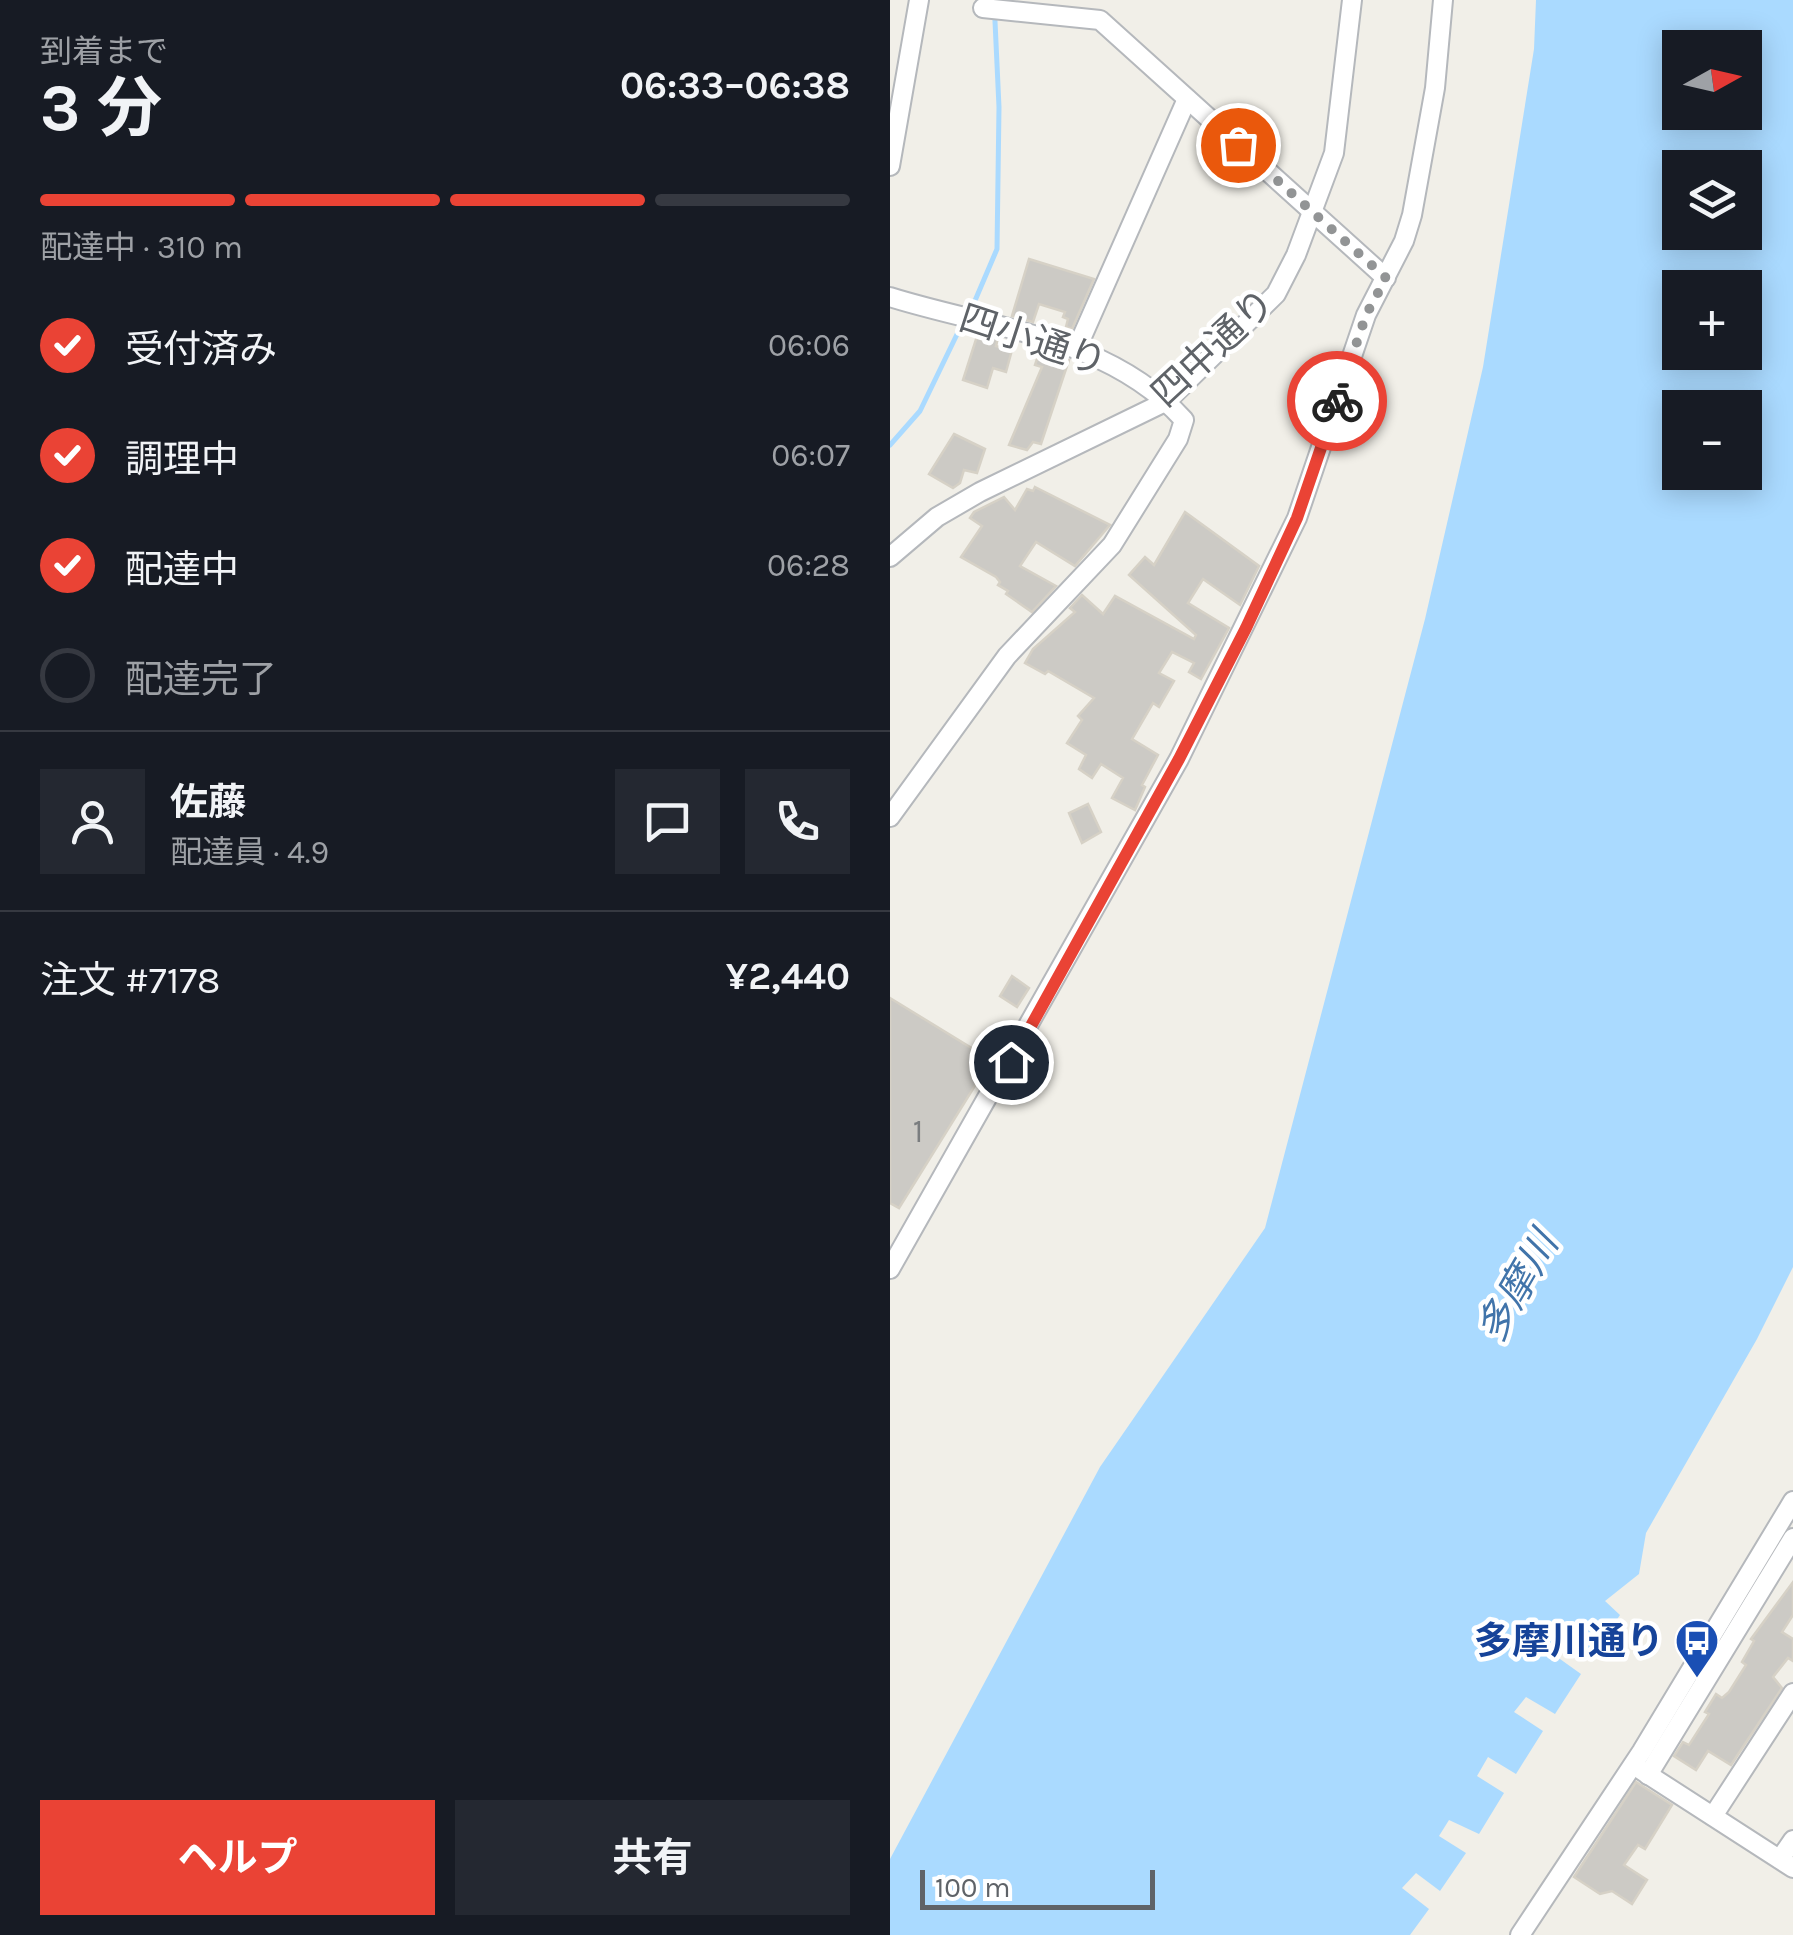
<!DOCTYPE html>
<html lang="ja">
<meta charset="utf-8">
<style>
:root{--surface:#171b24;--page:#242831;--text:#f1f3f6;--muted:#9ea1a6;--line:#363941;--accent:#ea4335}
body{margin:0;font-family:Karla,"Noto Sans JP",sans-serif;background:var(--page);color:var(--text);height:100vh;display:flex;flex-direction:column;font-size:38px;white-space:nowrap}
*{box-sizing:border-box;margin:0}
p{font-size:32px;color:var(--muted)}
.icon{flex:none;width:55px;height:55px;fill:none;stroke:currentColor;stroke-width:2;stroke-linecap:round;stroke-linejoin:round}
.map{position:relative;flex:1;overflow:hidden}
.panel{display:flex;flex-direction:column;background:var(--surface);width:890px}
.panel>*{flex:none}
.needle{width:65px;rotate:82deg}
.fabs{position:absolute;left:772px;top:30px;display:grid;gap:20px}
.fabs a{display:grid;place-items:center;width:100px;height:100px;border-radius:0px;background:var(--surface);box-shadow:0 5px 25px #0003;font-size:50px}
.scale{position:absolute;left:30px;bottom:25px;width:235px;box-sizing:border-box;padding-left:10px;border:5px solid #5f6368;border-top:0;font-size:28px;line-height:35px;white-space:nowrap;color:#5f6368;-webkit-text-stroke:8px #fff;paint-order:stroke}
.pin{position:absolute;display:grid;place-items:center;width:85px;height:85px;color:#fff;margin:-42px;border:5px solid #fff;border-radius:50%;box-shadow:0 2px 10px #0007}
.courier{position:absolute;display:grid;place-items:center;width:100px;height:100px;margin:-50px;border:8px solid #ea4335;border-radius:50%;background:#fff;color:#222;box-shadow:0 2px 12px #0007}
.summary em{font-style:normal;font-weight:700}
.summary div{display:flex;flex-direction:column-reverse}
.summary{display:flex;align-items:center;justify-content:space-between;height:170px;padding:0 40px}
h1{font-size:65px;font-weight:700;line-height:75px}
.bar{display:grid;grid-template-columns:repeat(4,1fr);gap:15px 10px;align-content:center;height:120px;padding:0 40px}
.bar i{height:12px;border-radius:8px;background:var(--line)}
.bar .current{background:var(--accent)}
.bar p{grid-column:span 4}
.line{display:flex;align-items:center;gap:25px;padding:0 40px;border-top:2px solid var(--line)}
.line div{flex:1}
.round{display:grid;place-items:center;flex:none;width:105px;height:105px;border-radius:0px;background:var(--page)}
ol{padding:0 40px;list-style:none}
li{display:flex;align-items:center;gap:30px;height:110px}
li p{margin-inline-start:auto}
li .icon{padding:10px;border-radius:50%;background:var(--accent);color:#fff;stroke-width:4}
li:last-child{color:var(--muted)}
li i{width:55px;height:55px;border:5px solid var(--line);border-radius:50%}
.action{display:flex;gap:20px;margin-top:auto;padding:20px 40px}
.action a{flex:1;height:115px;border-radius:0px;background:var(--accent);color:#fff;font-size:40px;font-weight:700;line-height:115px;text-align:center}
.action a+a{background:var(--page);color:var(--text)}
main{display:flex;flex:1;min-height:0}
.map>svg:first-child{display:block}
.water{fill:#aadaff;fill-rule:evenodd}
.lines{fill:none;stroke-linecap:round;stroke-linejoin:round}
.stream{stroke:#aadaff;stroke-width:5}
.building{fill:#cccac5;stroke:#d6d1c6;stroke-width:2.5}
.minor-casing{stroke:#b5b8bc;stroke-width:22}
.minor{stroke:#fff;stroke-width:18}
.done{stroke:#929495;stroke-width:10;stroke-dasharray:0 18}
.route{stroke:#ea4335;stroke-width:12}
.labels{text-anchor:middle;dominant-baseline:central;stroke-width:9;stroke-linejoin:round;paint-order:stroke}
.number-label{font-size:32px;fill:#7a7d7f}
.street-label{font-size:38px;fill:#5f6368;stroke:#fff}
.transit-label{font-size:38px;font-weight:bold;fill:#164399;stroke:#fff;text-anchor:end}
.water-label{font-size:40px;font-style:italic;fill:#4174aa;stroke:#fff}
</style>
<main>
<section class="panel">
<div class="summary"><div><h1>3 分</h1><p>到着まで</p></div><em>06:33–06:38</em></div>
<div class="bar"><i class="current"></i><i class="current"></i><i class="current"></i><i></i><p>配達中 · 310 m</p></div>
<ol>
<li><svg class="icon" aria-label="check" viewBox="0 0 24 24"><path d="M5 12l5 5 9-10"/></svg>受付済み<p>06:06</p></li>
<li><svg class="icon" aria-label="check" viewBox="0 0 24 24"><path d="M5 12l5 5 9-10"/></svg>調理中<p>06:07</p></li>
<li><svg class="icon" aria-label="check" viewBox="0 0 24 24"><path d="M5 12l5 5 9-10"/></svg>配達中<p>06:28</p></li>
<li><i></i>配達完了</li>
</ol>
<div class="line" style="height:180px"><a class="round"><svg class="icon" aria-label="person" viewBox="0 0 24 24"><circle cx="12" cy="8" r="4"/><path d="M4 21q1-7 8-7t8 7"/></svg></a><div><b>佐藤</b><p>配達員 · 4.9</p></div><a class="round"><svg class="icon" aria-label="chat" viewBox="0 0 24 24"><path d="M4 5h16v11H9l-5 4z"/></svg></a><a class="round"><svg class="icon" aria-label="phone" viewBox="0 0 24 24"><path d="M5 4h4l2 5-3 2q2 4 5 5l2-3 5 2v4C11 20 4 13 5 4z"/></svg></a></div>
<div class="line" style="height:130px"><div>注文 #7178</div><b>¥2,440</b></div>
<div class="action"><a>ヘルプ</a><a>共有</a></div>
</section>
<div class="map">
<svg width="903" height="1935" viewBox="0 0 903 1935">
<rect width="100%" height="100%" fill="#f1efe8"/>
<path class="water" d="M 646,0 L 903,0 L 903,1267 L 867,1339 L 756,1533 L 749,1574 L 715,1601 L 730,1615 L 705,1652 L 673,1637 L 663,1654 L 691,1674 L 665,1714 L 636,1697 L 624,1712 L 653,1731 L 626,1774 L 598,1757 L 587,1776 L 614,1793 L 589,1834 L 559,1820 L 549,1836 L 576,1853 L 550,1891 L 526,1873 L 512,1888 L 539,1909 L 520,1935 L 0,1935 L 0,1859 L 210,1467 L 375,1228 L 535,619 L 593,367 L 644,49 ZM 790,48 L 855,48 L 855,112 L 790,112 ZM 790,168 L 855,168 L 855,232 L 790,232 ZM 790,288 L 855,288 L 855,352 L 790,352 ZM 790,408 L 855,408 L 855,472 L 790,472 Z"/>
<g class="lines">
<g class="stream">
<polyline points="81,310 107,249 109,107 104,0"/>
<polyline points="0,445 30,411 72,324"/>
</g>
</g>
<g class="building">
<polygon points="139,259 204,279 182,329 176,327 178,319 173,317 175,312 149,304 143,322 122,316"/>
<polygon points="88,333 108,338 106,346 122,350 116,372 103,368 97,388 73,380"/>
<polygon points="150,350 179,360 151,444 143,442 137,450 119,445 152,367 145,365"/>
<polygon points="64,434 95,449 87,473 74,470 70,483 63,488 39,474"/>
<polygon points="145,487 220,525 185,566 146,542 130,566 166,586 142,612 116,594 118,591 108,585 110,582 106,577 71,557 92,526 80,518 84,512 114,497 125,510 137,489 143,491"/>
<polygon points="295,512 369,566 350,605 313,579 298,603 339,628 311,679 299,672 304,663 282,652 269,673 284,681 269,707 263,703 242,739 268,755 252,785 255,787 245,810 222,798 233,778 211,764 202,778 189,769 196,755 177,743 192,720 188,716 204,698 158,671 155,674 135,663 143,649 185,612 180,608 192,595 213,614 225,596 304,639 306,635 239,575 255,557 264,565"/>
<polygon points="198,804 211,832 192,843 179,813"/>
<polygon points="122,976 139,988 127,1007 110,996"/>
<polygon points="0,998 101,1060 9,1208 0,1203"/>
<polygon points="903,1582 903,1615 892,1632 903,1639 903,1661 898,1658 883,1677 892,1688 841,1765 818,1751 806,1770 784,1756 793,1742 799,1745 819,1714 815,1712 826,1694 832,1698 839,1692 856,1665 852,1662 864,1641 861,1639"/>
<polygon points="746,1782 782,1805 755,1849 748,1845 734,1865 757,1880 742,1904 722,1891 710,1894 684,1877"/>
</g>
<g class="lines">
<defs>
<g id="minor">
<polyline points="93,8 210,20 496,278"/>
<polyline points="0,166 29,0"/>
<path d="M 0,297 C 102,329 218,336 294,420 L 288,439 L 222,545 L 117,656 L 0,817"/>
<polyline points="187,348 297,99"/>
<polyline points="0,557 47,517 90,492 277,401 386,294 406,255 444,153 462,0"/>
<polyline points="0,1269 289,759 407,518 476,315 514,241 522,215 545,88 553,0"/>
<polyline points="751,1770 903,1868"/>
<polyline points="758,1775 903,1538"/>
<polyline points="823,1816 903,1693"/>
<polyline points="890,1859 903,1840"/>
<polyline points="630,1935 752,1751 903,1501"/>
</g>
</defs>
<use href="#minor" class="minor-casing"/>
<use href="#minor" class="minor"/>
</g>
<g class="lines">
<polyline class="done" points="348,145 496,278 476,315 447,401"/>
<polyline class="route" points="121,1062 289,759 356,628 407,518 447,401"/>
</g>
<defs>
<symbol id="bus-pin" viewBox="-11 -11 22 30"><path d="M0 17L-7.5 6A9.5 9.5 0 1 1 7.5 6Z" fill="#1a4fb4" stroke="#fff"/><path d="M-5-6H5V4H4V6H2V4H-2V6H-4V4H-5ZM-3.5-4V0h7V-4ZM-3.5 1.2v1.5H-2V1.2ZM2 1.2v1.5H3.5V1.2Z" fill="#fff"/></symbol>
</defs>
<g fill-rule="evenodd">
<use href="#bus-pin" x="782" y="1616" width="50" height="68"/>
</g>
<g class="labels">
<g class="number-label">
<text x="28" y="1131">1</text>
</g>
<g class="street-label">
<text transform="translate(143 340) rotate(18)">四小通り</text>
<text transform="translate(323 348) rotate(-43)">四中通り</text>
</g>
<g class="transit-label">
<text x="774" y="1641">多摩川通り</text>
</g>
<g class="water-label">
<text transform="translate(627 1287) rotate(-60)">多摩川</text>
</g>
</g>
</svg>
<div class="fabs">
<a><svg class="needle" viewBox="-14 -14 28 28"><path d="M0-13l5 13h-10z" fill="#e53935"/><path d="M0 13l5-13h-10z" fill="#9ea1a6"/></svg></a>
<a><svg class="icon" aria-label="layers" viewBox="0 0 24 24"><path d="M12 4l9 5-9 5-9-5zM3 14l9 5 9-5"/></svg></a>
<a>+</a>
<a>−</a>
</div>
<div class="scale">100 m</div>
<div class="pin" style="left:348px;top:145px;background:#ea580c"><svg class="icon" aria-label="bag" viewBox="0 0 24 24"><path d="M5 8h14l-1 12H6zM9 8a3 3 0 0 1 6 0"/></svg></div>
<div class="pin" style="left:121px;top:1062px;background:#1f2937"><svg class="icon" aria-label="home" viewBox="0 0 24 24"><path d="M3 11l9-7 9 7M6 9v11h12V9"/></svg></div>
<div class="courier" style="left:447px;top:401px"><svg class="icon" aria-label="bike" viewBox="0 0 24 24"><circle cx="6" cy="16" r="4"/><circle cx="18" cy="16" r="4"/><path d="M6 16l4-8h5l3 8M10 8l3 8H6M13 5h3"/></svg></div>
</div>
</main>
